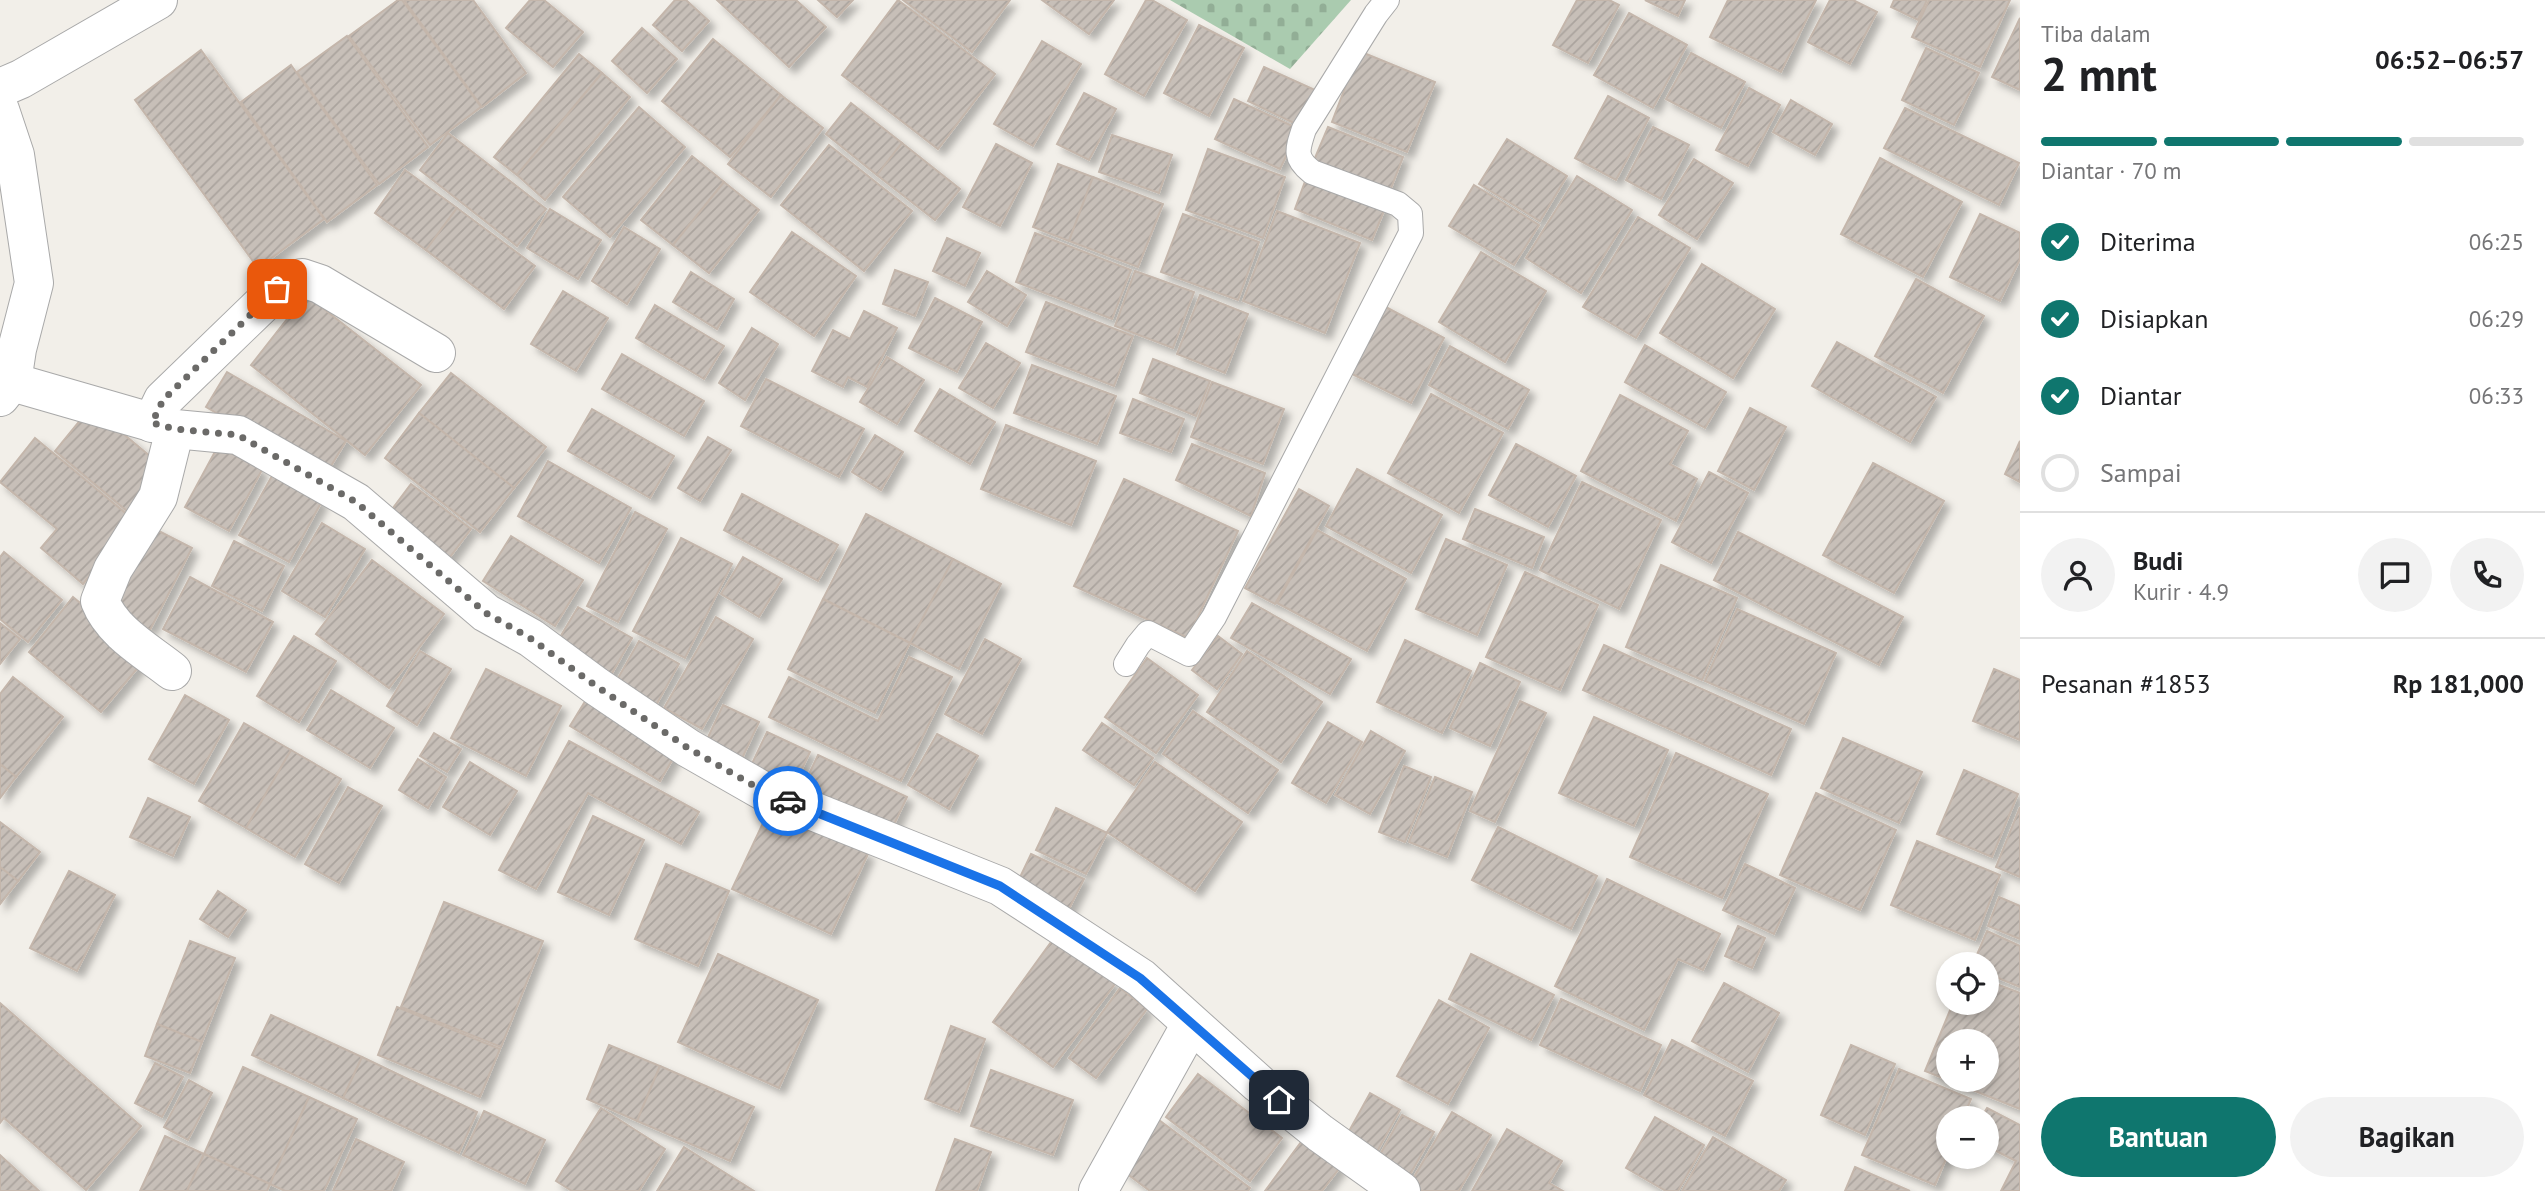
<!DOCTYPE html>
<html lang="id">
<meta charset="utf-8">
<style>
:root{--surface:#fff;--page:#f2f2f2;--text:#202124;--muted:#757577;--line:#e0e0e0;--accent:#0f766e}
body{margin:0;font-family:"PT Sans",sans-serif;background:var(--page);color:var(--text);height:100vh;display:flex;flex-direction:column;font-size:26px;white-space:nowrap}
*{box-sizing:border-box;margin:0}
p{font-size:23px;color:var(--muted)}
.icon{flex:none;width:38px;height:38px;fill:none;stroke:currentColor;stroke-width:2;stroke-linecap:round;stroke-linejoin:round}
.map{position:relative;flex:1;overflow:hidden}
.side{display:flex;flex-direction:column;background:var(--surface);width:525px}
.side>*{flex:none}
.tools{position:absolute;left:1936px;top:952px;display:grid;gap:14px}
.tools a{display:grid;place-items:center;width:63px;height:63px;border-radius:50%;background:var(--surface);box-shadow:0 4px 10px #0003;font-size:35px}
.pin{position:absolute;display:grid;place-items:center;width:60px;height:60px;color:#fff;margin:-30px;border-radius:14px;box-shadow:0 4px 10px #0006}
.courier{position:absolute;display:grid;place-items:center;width:70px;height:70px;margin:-35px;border:5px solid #1a73e8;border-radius:50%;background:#fff;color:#222;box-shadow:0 2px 9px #0007}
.headline em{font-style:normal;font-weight:600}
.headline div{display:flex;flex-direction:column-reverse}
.headline{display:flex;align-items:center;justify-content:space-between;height:119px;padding:0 21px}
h1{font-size:46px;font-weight:600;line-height:52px}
.bar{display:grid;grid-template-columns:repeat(4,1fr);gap:10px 7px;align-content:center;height:84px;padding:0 21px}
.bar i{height:9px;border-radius:5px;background:var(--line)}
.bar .current{background:var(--accent)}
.bar p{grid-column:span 4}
.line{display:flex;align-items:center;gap:18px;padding:0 21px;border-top:2px solid var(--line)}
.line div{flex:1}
.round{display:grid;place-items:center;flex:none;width:74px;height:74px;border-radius:37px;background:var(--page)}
ol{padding:0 21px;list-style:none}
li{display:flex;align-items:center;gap:21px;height:77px}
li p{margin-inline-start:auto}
li .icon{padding:7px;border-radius:50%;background:var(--accent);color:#fff;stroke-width:4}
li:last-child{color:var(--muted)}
li i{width:38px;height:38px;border:4px solid var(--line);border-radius:50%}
.primary-button{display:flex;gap:14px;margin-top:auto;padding:14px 21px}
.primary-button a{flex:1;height:80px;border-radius:42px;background:var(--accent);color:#fff;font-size:28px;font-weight:600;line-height:80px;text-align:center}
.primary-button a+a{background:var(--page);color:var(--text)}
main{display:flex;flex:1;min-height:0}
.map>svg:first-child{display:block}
.cemetery{fill:url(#cemetery-stones)}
.building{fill:url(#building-hatch);stroke:#c4b6ab;stroke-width:2;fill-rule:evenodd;filter:url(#shadow)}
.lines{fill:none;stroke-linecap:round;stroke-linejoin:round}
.lane-casing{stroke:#a9a9a9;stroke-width:26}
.street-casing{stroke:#a9a9a9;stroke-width:40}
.lane{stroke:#fff;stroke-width:24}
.street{stroke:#fff;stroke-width:38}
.done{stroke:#6b6a68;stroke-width:7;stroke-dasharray:0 12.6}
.route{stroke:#1a73e8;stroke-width:9}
</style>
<main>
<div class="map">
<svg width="2020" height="1191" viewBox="0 0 2020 1191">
<defs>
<pattern id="cemetery-stones" width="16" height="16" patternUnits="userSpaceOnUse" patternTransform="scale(1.75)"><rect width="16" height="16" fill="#aacbaf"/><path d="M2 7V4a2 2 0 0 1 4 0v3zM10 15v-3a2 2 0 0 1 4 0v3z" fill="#92ae96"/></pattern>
<pattern id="building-hatch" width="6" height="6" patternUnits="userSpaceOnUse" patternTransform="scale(1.75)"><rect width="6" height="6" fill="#c7bfb8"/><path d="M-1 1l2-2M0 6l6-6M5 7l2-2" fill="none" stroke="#aba49e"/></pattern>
<filter id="shadow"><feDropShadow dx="6" dy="6" stdDeviation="3.5" flood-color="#0004"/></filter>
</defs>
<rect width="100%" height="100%" fill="#f2efe9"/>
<polygon class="cemetery" points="1170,0 1351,0 1290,69"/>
<g class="building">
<polygon points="398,0 402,0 481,107 430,145 349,36"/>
<polygon points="404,0 473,0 526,73 482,107"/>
<polygon points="530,0 544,0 583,32 553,67 506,28"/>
<polygon points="675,0 686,0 709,21 682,51 653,25"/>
<polygon points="717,0 796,0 826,27 789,67"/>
<polygon points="818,0 853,0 837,17"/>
<polygon points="898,0 995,74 938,149 842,75"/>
<polygon points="903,0 1010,0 972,52"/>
<polygon points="1042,0 1114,0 1089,34"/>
<polygon points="1146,0 1152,0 1187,20 1144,96 1105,74"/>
<polygon points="1577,0 1609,0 1619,5 1588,63 1553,45"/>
<polygon points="1645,0 1685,0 1678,16"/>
<polygon points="1728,0 1816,0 1781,72 1710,37"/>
<polygon points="1830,0 1853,0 1877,12 1850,64 1808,42"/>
<polygon points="1894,0 1927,0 1918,20 1891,7"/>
<polygon points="1929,0 2010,0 1980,67 1912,37"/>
<polygon points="1629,13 1687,45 1653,108 1594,75"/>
<polygon points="2020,18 2020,90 1992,77"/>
<polygon points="1199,25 1244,48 1209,116 1164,93"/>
<polygon points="642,28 677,59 647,93 612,61"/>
<polygon points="347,36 428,147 379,184 297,72"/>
<polygon points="713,39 781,95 730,157 662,101"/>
<polygon points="1042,41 1081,64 1033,146 994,124"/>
<polygon points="1926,48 1979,73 1954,125 1902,100"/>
<polygon points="201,50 324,219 258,268 135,100"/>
<polygon points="1359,51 1435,82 1407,152 1332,122"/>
<polygon points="1691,53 1745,82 1721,128 1666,99"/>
<polygon points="579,54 602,73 517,175 494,157"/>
<polygon points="291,65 377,185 327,222 241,102"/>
<polygon points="1264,67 1315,90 1298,125 1248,101"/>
<polygon points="602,73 630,97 545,200 517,175"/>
<polygon points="1749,88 1780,105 1748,166 1716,150"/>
<polygon points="1084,93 1116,109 1089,160 1057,144"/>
<polygon points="781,95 823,128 771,197 728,164"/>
<polygon points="1608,96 1649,118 1616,180 1575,158"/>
<polygon points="1234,99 1299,129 1280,169 1215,139"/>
<polygon points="1791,100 1832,124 1815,155 1773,132"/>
<polygon points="851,103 902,143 877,175 826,134"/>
<polygon points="639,107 685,147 610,237 563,197"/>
<polygon points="1905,108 2019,163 1999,205 1884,148"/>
<polygon points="1328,127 1403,157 1388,196 1312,165"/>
<polygon points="1653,127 1689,145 1661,199 1626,180"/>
<polygon points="448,133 546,209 517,246 420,170"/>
<polygon points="1112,135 1172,155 1159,193 1099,172"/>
<polygon points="1507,139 1567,176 1540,221 1479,184"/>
<polygon points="902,143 960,189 935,220 877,175"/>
<polygon points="996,144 1032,163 1000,226 963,207"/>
<polygon points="829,145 912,211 864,271 781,205"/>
<polygon points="1208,149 1285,177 1263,238 1186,210"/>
<polygon points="692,156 724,182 673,245 641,220"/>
<polygon points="1880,158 1962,202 1923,277 1841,234"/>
<polygon points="1694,159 1733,183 1697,239 1659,215"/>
<polygon points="1058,164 1093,177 1069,241 1033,227"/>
<polygon points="405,170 457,208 426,250 375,213"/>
<polygon points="1307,176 1386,206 1372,240 1295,209"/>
<polygon points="1577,176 1632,210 1581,293 1526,258"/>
<polygon points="1093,177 1163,204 1138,267 1069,241"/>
<polygon points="724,182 759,210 709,273 673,245"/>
<polygon points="1474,185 1539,225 1514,265 1449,226"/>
<polygon points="457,208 535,266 504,309 426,250"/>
<polygon points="550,209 601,240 578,279 527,248"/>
<polygon points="1277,211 1360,243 1325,333 1243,301"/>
<polygon points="1183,214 1259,242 1238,300 1161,272"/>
<polygon points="1980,214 2020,233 2020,259 2000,301 1950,277"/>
<polygon points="1638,217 1690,248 1636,338 1583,307"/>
<polygon points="624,227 660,249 627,304 592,281"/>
<polygon points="792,232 856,276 814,336 750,292"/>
<polygon points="1035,233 1131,270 1112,319 1016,282"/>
<polygon points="947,238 980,253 965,286 933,271"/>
<polygon points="1481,252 1546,291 1505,362 1439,322"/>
<polygon points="1702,264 1775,309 1733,378 1660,333"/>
<polygon points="895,270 928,282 915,316 883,304"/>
<polygon points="987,271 1026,295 1007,326 968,302"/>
<polygon points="1135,271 1194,292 1173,348 1115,326"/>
<polygon points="691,272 734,299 717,329 673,302"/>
<polygon points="1916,279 1984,316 1943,393 1875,356"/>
<polygon points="563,291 608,318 576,371 531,344"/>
<polygon points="306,295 421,385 365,455 251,365"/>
<polygon points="1200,295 1248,314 1225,373 1177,354"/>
<polygon points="935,298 982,322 957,372 909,348"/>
<polygon points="1046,302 1133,336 1114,386 1026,352"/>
<polygon points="655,305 724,346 704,379 636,338"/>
<polygon points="1382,305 1444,338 1411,403 1348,372"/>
<polygon points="864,311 897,328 867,387 848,377 843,387 812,371 833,330 850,339"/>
<polygon points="752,328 778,344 745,400 719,383"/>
<polygon points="1837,342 1936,397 1910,442 1812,386"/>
<polygon points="986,343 1020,363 993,408 959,388"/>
<polygon points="1645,345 1726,392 1705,428 1625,382"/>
<polygon points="1450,346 1529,390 1508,429 1429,385"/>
<polygon points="622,354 704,401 684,436 602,389"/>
<polygon points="887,357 924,380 897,424 860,402"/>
<polygon points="1153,359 1210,381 1196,416 1140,393"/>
<polygon points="1032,365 1116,396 1097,444 1014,413"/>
<polygon points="227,372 346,441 325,476 206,407"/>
<polygon points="451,373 546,447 514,488 419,413"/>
<polygon points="766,379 864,429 839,477 741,426"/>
<polygon points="1212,382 1284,409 1263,464 1191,437"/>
<polygon points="940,389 995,422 970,464 915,431"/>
<polygon points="1431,394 1503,433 1459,513 1388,473"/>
<polygon points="1620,395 1688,431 1670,464 1697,479 1676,521 1581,471"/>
<polygon points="1133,399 1184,419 1171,452 1120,433"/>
<polygon points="91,407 163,467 127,511 55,451"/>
<polygon points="1750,408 1786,427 1754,490 1718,471"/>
<polygon points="592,409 674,456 650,498 568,451"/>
<polygon points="419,413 514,488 480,532 385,458"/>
<polygon points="1006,425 1096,461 1071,525 981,489"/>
<polygon points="875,435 903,452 881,490 852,472"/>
<polygon points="708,437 731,450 700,501 678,488"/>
<polygon points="35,438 135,521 83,584 41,548 57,529 0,482"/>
<polygon points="2020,441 2020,482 2005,474"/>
<polygon points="1192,444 1265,473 1251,516 1176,480"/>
<polygon points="1516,444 1576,476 1548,527 1489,495"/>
<polygon points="218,446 262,470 229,531 185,507"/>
<polygon points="548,461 631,508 599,563 518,516"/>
<polygon points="1873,463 1944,501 1894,593 1823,555"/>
<polygon points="1357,469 1442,515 1411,573 1326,526"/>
<polygon points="1709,472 1748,493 1711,563 1672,542"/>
<polygon points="273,474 322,501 289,562 239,535"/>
<polygon points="1124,479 1238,531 1188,638 1074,586"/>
<polygon points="1582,482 1661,520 1619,609 1540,570"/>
<polygon points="411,484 471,529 444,565 384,520"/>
<polygon points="1299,489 1329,506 1275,604 1245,588"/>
<polygon points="742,494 838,545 818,581 724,530"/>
<polygon points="1475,509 1544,537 1532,568 1463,539"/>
<polygon points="635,512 667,529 618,622 587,606"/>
<polygon points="866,514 953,559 910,643 823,599"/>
<polygon points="322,523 365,549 325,617 282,591"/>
<polygon points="149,526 192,548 150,630 107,608"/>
<polygon points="1317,530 1406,579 1367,651 1277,603"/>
<polygon points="1738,532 1903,617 1879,665 1714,580"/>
<polygon points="511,536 583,580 555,626 483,581"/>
<polygon points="681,538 732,564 685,658 633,631"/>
<polygon points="1446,539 1507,565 1477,635 1416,609"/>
<polygon points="234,541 284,566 262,611 212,586"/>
<polygon points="4,552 62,600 28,642 0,619 0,557"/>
<polygon points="743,557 782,579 759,617 721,594"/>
<polygon points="953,559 1001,584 959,669 910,643"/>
<polygon points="372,560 444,614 389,688 316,634"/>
<polygon points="1661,565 1737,598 1702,680 1626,647"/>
<polygon points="1525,572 1598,605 1560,690 1486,657"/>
<polygon points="190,577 273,622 246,672 163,629"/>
<polygon points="73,597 146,658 101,712 29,652"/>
<polygon points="823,599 910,643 875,713 788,669"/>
<polygon points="1252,603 1351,659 1330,694 1231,638"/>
<polygon points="578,607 632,638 607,682 553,649"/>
<polygon points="1737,609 1836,653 1804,724 1705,681"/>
<polygon points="716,617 753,639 702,729 664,708"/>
<polygon points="0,623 20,639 0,664"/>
<polygon points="294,636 336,661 299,722 257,696"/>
<polygon points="1218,636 1242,654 1217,689 1192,670"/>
<polygon points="985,639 1021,659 982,734 945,714"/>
<polygon points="1405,640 1471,671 1442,733 1377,702"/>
<polygon points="639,641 679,664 654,709 613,687"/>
<polygon points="1604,645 1791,729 1771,775 1583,690"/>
<polygon points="420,651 451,669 417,725 387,706"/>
<polygon points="1247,651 1322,702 1281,762 1207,712"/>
<polygon points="909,657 952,677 901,781 769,717 789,677 878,721"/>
<polygon points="1147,658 1198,695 1156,753 1105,717"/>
<polygon points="1480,663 1520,682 1490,746 1450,728"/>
<polygon points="486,669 561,706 526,776 451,738"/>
<polygon points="1994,669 2020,680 2020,740 1973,721"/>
<polygon points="13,677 63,717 16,777 0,764 0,694"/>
<polygon points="331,690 394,728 370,768 307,730"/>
<polygon points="185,695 229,720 194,784 149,759"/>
<polygon points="589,695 678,750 660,781 570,726"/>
<polygon points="1520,701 1546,713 1495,822 1470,811"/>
<polygon points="723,705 759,722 739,765 703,748"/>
<polygon points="1193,711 1278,770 1248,813 1163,754"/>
<polygon points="1594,717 1668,750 1634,826 1559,793"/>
<polygon points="1328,722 1362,742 1326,803 1292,783"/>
<polygon points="244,723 291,750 246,828 199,801"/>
<polygon points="1102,723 1153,758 1134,785 1083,750"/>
<polygon points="1371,731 1405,751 1370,814 1335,795"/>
<polygon points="767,732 810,752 791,792 748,772"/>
<polygon points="434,733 461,749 447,772 420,756"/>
<polygon points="937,734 978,756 949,809 908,785"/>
<polygon points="1843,738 1922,772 1899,823 1821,788"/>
<polygon points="569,741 699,812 681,844 588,793 536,889 499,870"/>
<polygon points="291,750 341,779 295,857 246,828"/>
<polygon points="1676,753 1768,794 1722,898 1630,857"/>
<polygon points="818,755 907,797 890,833 799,795"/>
<polygon points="418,759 446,777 428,808 399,790"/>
<polygon points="470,762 517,791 490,835 443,807"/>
<polygon points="1155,762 1242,822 1195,891 1107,832"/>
<polygon points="0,764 16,777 0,798"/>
<polygon points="1404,766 1431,777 1405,842 1379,832"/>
<polygon points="1964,770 2018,794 1992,857 1937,834"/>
<polygon points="1435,777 1472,792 1447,857 1409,842"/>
<polygon points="348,787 382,806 339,883 305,864"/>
<polygon points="1816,793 1896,830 1860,910 1780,875"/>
<polygon points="148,798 190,817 173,856 130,837"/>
<polygon points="2020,807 2020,877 1996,867"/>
<polygon points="770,808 868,854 831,934 732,889"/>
<polygon points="1056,808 1107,833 1086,874 1036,850"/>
<polygon points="593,816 644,840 609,915 558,892"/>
<polygon points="0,822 40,852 18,881 0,867"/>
<polygon points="1498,827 1597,876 1571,929 1472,880"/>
<polygon points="1917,841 2000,875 1975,940 1891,905"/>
<polygon points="1031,854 1084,879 1064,919 1012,894"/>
<polygon points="666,864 729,891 698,966 635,939"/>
<polygon points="1745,864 1795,888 1774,934 1723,910"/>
<polygon points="0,867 18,881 0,904"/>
<polygon points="69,871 115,895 77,971 30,948"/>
<polygon points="1607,879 1720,934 1703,970 1678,959 1644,1030 1555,986"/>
<polygon points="218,891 246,910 228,937 200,919"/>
<polygon points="1999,897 2020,906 2020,939 1988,926"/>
<polygon points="444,902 543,941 501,1047 401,1007"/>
<polygon points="1738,926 1765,938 1752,968 1725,956"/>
<polygon points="1987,931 2020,946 2020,987 1986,973 1986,964 1973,964"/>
<polygon points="1054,938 1115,984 1053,1067 993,1022"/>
<polygon points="190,941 235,958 202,1042 157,1024"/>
<polygon points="718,954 818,1000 779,1088 678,1042"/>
<polygon points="1471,954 1554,995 1531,1040 1449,999"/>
<path d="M 1986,980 L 2020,993 L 2020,1109 L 1925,1071 L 1953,1003 L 1986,1003 ZM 1948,1041 L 1986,1041 L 1986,1080 L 1948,1080 Z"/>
<polygon points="1724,983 1779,1013 1748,1072 1692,1041"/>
<polygon points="1120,988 1147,1009 1096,1078 1069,1058"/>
<polygon points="1561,999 1661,1045 1640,1091 1540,1045"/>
<polygon points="1439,1000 1489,1028 1448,1104 1397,1076"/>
<polygon points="0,1003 141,1126 86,1190 4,1118 0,1123"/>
<polygon points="397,1007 500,1049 480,1097 378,1055"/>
<polygon points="271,1015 362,1057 343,1098 252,1055"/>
<polygon points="157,1024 202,1042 190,1073 145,1056"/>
<polygon points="951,1026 985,1039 959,1112 925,1099"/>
<polygon points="1672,1040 1753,1081 1725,1136 1644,1095"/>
<polygon points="609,1045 660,1066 637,1121 587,1099"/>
<polygon points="1851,1045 1895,1064 1865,1135 1821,1115"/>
<polygon points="362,1057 477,1112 459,1153 343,1098"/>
<polygon points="155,1063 183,1077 162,1117 135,1103"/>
<polygon points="660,1066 754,1107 730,1161 637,1121"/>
<polygon points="243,1067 309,1097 270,1184 204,1154"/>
<polygon points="1899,1069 1971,1099 1963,1118 1948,1118 1948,1154 1935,1185 1862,1155"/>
<polygon points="991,1070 1073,1100 1053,1155 971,1126"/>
<polygon points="1198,1074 1282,1138 1250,1181 1166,1117"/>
<polygon points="189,1080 212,1093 188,1140 164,1127"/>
<polygon points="1370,1093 1400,1110 1373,1159 1343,1142"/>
<polygon points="309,1097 357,1119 324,1191 285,1191 270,1184"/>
<polygon points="601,1108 665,1149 639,1191 572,1191 556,1181"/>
<polygon points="1987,1108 2020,1125 2020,1191 2001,1191 2016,1161 1986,1146 1986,1118 1981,1118"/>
<polygon points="484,1111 545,1140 525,1184 463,1155"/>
<polygon points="1452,1112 1491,1135 1459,1191 1422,1191 1410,1184"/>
<polygon points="1402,1115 1434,1132 1407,1180 1376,1162"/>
<polygon points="1655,1117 1704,1145 1678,1191 1666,1191 1626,1168"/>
<polygon points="1159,1120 1250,1188 1248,1191 1150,1191 1122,1170"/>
<polygon points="1507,1129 1562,1161 1549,1183 1563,1191 1472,1191"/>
<polygon points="165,1136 204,1154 187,1191 140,1191"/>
<polygon points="1713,1137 1786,1180 1779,1191 1682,1191"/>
<polygon points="1304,1138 1341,1166 1322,1191 1265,1191"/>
<polygon points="356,1139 404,1162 391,1191 333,1191"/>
<polygon points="955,1139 991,1152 977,1191 936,1191"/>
<polygon points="684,1147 754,1191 657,1191"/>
<polygon points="204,1154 270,1184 267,1191 187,1191"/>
<polygon points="0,1155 39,1191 0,1191"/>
<polygon points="1855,1167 1910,1191 1845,1191"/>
</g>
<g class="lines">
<defs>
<path id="lane" d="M 1126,664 L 1138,645 L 1148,633 L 1189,654 L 1214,617 L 1411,233 L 1410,214 L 1398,204 L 1312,172 C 1294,158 1297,150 1304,129 L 1376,14 L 1387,0"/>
<g id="street">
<polyline points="0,88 21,79 158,0"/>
<polyline points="0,110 15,155 34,283 17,349 12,382 0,397"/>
<polyline points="12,382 175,429 238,435 356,502 486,613 531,638 596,686 688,748 765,792 1000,886 1074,934 1141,978 1259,1084 1320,1133 1401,1191"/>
<polyline points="152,423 163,400 285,282 302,278 320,284 436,353"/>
<path d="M 172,671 C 147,651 112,632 100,601 L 113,569 L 158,497 L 175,429"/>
<polyline points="1098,1191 1191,1024"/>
</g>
</defs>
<use href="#lane" class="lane-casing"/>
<use href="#street" class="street-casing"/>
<use href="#lane" class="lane"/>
<use href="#street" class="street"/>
</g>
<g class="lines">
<polyline class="done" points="277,289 163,400 152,423 175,429 238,435 356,502 486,613 530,638 596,686 688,748 765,792 788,801"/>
<polyline class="route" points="788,801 1000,886 1140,978 1279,1100"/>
</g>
</svg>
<div class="tools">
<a><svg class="icon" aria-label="locate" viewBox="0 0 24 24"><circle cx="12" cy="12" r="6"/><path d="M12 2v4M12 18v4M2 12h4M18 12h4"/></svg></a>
<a>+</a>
<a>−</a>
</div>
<div class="pin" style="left:277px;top:289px;background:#ea580c"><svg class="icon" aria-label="bag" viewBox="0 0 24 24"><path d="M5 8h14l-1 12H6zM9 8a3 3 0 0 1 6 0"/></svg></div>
<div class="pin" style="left:1279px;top:1100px;background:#1f2937"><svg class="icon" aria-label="home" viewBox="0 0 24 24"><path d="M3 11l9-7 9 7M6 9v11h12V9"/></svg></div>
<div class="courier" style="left:788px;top:801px"><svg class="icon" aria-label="car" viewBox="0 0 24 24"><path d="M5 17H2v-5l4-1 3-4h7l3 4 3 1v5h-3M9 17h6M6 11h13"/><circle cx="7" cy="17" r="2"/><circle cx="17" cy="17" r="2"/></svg></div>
</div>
<section class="side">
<div class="headline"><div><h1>2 mnt</h1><p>Tiba dalam</p></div><em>06:52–06:57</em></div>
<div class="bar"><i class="current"></i><i class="current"></i><i class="current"></i><i></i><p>Diantar · 70 m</p></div>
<ol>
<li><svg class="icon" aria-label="check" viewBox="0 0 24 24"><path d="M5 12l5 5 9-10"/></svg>Diterima<p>06:25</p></li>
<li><svg class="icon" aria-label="check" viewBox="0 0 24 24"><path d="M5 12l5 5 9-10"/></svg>Disiapkan<p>06:29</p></li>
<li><svg class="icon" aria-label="check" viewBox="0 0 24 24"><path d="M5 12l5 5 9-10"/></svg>Diantar<p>06:33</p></li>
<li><i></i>Sampai</li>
</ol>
<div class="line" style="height:126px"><a class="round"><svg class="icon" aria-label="person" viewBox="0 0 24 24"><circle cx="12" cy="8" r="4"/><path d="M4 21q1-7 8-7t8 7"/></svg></a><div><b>Budi</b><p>Kurir · 4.9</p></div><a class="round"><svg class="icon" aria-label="chat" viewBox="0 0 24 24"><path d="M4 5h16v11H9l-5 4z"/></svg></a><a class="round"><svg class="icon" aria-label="phone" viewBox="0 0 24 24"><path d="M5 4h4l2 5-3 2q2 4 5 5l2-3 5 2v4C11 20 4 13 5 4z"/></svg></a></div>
<div class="line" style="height:91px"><div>Pesanan #1853</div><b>Rp 181,000</b></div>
<div class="primary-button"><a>Bantuan</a><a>Bagikan</a></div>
</section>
</main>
